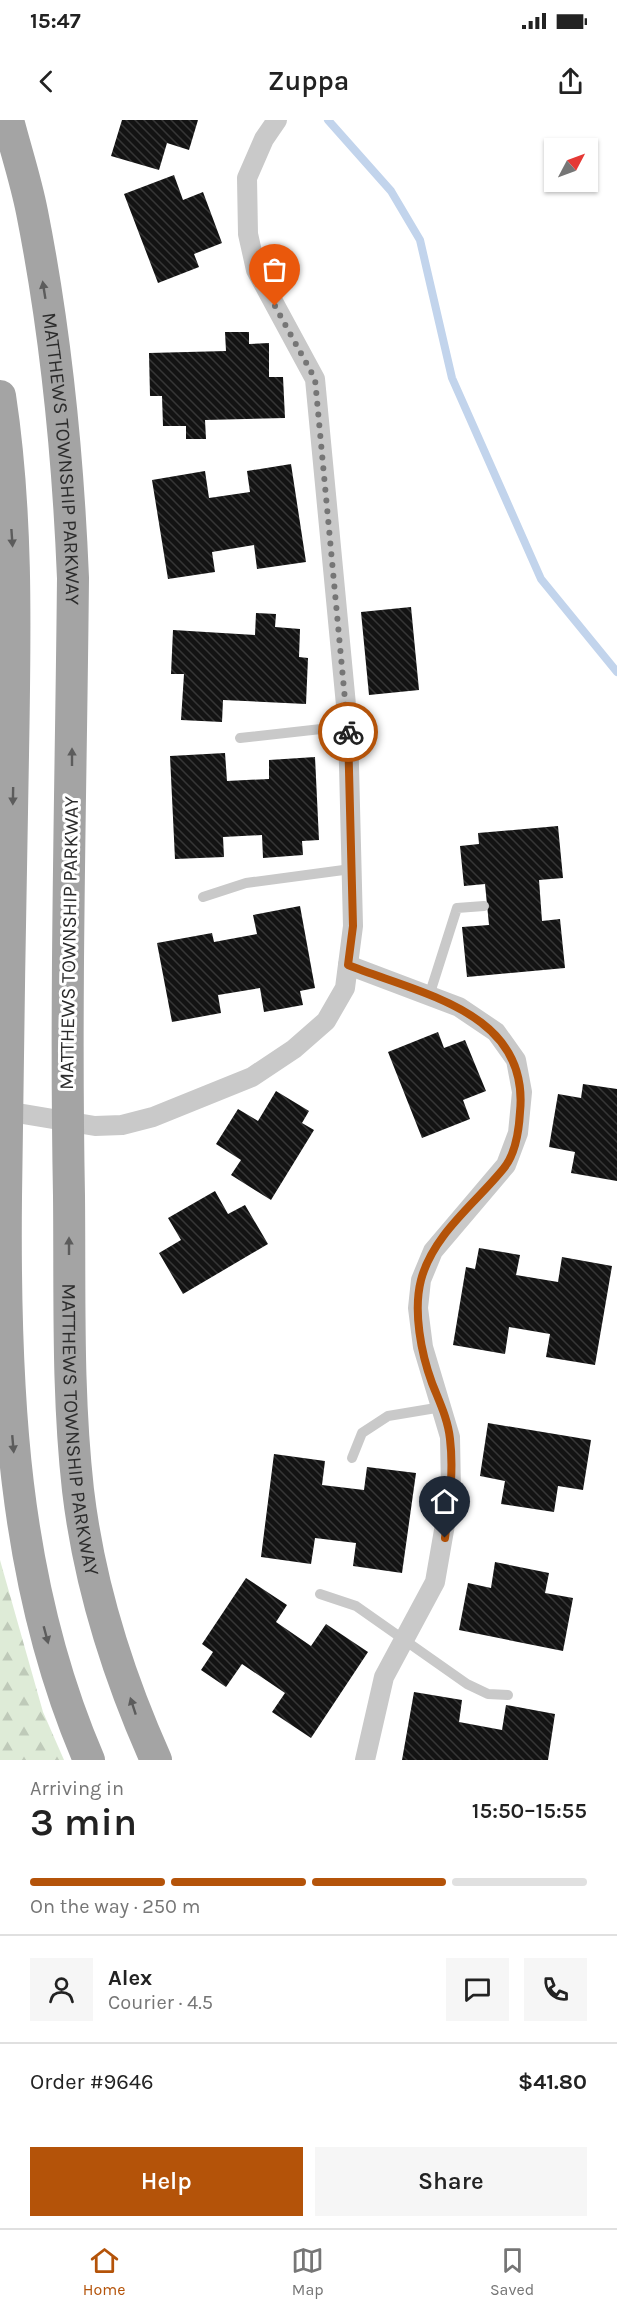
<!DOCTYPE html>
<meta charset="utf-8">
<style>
:root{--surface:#fff;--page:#f6f6f6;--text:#222;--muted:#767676;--line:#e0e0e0;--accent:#b45309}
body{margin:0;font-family:Karla,sans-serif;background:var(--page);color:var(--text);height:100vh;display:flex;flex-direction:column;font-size:22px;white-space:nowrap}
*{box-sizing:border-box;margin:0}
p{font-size:20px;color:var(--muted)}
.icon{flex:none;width:33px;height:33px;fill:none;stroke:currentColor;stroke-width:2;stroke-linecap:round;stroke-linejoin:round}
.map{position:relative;height:1640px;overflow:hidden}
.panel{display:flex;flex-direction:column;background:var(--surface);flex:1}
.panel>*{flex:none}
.needle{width:39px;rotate:49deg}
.controls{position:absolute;left:544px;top:18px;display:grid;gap:12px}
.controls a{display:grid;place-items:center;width:54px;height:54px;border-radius:0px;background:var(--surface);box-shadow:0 2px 4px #0004;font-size:30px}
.pin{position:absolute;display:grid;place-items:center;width:51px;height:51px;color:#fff;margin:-62px -26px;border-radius:50% 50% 50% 0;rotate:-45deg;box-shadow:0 0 6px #0007}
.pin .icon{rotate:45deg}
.courier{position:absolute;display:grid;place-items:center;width:60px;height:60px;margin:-30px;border:4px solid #b45309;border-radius:50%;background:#fff;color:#222;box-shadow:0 2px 8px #0007}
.overview em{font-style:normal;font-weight:600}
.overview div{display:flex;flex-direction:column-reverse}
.overview{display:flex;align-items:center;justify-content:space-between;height:102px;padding:0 30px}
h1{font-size:39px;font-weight:600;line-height:45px}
.bar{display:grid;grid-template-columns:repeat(4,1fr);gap:9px 6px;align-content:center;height:72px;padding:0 30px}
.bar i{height:8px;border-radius:4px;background:var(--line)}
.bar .selected{background:var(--accent)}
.bar p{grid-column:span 4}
.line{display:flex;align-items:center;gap:15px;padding:0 30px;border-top:2px solid var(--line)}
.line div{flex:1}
.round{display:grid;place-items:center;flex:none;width:63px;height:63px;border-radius:0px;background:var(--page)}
.action{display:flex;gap:12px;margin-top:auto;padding:12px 30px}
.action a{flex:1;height:69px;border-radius:0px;background:var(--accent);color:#fff;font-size:24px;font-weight:600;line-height:69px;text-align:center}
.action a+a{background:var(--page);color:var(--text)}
.status{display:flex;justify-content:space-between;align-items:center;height:42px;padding:0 30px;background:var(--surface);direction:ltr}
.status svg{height:16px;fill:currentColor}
header{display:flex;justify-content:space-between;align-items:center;height:78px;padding:0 30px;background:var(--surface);font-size:27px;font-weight:600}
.tab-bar{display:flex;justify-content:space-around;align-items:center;height:84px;border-top:2px solid var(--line);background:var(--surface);font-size:16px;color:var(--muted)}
.tab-bar a{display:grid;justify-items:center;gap:3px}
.tab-bar .selected{color:var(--accent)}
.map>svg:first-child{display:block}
.forest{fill:url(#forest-firs)}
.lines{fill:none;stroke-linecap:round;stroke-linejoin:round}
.stream{stroke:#c2d4ec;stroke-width:8}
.building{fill:url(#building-back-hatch)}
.service{stroke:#c9c9c9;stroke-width:10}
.minor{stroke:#c9c9c9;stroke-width:20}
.primary{stroke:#a4a4a4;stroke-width:32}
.oneway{fill:#5c5c5c}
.done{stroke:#767676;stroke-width:6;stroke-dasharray:0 10.8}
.route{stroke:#b45309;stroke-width:8}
.labels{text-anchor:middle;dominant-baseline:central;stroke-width:6;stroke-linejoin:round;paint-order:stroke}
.street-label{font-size:20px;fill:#2c2c2c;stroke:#fff}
</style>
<div class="status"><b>15:47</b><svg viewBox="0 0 49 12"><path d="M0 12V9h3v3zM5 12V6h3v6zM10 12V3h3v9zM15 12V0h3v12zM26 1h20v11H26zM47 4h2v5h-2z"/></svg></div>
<header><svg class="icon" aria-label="back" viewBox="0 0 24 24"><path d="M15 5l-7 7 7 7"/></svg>Zuppa<svg class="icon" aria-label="share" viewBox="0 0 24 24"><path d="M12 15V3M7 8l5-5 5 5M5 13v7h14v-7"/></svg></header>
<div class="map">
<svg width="617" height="1640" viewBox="0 0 617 1640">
<defs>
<pattern id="forest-firs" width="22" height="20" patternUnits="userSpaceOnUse" patternTransform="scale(1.5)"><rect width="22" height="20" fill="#deebd7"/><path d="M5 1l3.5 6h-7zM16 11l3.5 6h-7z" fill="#bfcab9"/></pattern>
<pattern id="building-back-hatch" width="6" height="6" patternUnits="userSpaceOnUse" patternTransform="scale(1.5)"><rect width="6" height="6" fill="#131313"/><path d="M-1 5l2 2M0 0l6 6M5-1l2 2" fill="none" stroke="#363636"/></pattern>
</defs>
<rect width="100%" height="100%" fill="#fff"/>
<polygon class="forest" points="0,1440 43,1592 64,1640 0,1640"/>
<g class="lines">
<polyline class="stream" points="328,0 391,71 420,120 452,258 541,459 617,552"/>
</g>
<g class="building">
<polygon points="122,0 198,0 189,30 167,23 159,50 111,36"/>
<polygon points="174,55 183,80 203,72 222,123 194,134 199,147 158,163 124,74"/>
<polygon points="225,212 249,212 249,224 269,223 269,257 283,257 285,298 205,300 206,319 186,319 186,306 163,306 162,276 150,276 149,233 226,231"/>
<polygon points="291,344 306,442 257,449 254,425 212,432 215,452 168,459 152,360 205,351 209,378 250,372 247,351"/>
<polygon points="411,487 419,570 369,575 361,492"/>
<polygon points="256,493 276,494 275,507 300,509 299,537 308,538 306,584 223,580 222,602 181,600 184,554 171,554 173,510 255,515"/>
<polygon points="225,633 227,661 269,659 269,640 315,637 319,720 302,721 303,735 263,738 262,715 223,717 224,737 175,739 170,636"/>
<polygon points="558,706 563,758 539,760 542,801 560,799 565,848 467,857 462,807 489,805 485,764 464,766 460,726 479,724 478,713"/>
<polygon points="300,786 315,868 300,871 303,885 264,892 260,868 218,875 221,893 172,902 157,823 212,813 214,822 257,814 253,795"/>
<polygon points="438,912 444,928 465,920 486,971 463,980 470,999 422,1018 388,932"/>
<polygon points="583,964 617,969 617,1061 571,1053 575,1032 549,1027 558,974 581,978"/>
<polygon points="276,971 309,991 302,1003 314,1010 271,1080 231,1055 241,1040 216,1024 238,989 258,1001"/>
<polygon points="215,1071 228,1094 245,1085 268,1124 183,1174 159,1133 181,1120 168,1098"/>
<polygon points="479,1128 520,1135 516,1155 558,1162 562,1137 612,1146 595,1245 546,1237 550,1214 509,1207 505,1234 453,1225 466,1147 475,1149"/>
<polygon points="488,1303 591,1320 583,1370 558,1366 554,1392 501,1384 505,1361 480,1356"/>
<polygon points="274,1334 325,1341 322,1365 364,1370 367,1347 416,1353 402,1453 353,1446 356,1423 315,1418 311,1444 261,1437"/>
<polygon points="495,1442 549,1453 545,1473 573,1478 563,1531 459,1510 468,1463 491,1468"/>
<polygon points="246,1458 287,1485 276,1502 311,1526 326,1504 368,1532 311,1618 272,1592 285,1573 242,1544 226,1567 201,1550 213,1532 202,1524"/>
<polygon points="414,1572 462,1580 459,1602 502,1610 506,1585 555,1594 548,1640 402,1640"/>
</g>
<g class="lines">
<g class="service">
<polyline points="240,618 348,606"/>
<polyline points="203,777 246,763 351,749"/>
<polyline points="429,876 457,788 484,786"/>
<polyline points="352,1338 362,1313 388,1296 442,1287"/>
<polyline points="320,1474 356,1486 467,1564 488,1574 508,1575"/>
</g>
<g class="minor">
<polyline points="348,845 459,887 496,912 516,940 522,972 518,1013 506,1045 433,1131 421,1160 418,1188 423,1227 450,1317 451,1370 435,1462 384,1557 365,1640"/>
<polyline points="0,990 95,1006 122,1005 153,997 252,957 294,929 326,901 345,868 353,806 348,606 315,259 256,150 248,114 247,58 264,19 277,0"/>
</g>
<g class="primary">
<path id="s1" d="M 8,0 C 16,31 26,61 32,92 C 56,213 68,336 73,458 C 71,664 65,870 69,1076 C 70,1174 67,1272 78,1370 C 89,1463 118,1555 156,1640"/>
<path d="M 0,276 C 18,394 15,516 13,635 C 11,782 7,930 6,1077 C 4,1268 12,1462 89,1640"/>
</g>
</g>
<defs><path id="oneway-solid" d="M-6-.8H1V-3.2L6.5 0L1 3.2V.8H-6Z" transform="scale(1.5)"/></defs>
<g class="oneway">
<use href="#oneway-solid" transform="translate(44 170) rotate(-99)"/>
<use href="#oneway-solid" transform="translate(12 418) rotate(86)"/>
<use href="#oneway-solid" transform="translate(72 637) rotate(-90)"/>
<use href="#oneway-solid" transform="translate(13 676) rotate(91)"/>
<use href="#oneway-solid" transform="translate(69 1126) rotate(-90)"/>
<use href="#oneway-solid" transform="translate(13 1324) rotate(85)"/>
<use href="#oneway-solid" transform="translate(46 1515) rotate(75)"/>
<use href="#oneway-solid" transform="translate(133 1586) rotate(-108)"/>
</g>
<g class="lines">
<polyline class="done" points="275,186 315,259 348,612"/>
<path class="route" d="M 348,612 L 353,806 L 348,845 C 421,874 530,892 520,992 C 519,1010 516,1033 504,1048 C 476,1083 433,1114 421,1160 C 413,1191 421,1233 432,1263 C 439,1281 448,1299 450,1319 C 454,1352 449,1385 445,1418"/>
</g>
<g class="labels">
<g class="street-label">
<text stroke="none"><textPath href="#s1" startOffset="344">MATTHEWS TOWNSHIP PARKWAY</textPath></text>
<text transform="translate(69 823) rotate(-89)">MATTHEWS TOWNSHIP PARKWAY</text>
<text stroke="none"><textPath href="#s1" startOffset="1316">MATTHEWS TOWNSHIP PARKWAY</textPath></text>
</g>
</g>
</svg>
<div class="controls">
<a><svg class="needle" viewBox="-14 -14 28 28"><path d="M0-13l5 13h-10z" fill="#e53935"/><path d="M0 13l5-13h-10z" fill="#767676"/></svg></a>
</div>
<div class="pin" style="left:275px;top:186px;background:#ea580c"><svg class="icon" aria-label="bag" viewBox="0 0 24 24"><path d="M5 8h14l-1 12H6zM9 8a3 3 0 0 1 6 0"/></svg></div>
<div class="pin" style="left:445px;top:1418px;background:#1f2937"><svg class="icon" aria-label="home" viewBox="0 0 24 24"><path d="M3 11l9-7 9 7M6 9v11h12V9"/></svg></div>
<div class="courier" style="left:348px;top:612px"><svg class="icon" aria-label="bike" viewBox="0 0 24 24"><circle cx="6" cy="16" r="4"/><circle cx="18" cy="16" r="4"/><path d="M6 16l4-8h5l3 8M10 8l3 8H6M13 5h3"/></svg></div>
</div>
<section class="panel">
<div class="overview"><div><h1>3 min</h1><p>Arriving in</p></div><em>15:50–15:55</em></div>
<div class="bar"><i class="selected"></i><i class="selected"></i><i class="selected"></i><i></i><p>On the way · 250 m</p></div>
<div class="line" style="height:108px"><a class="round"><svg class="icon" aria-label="person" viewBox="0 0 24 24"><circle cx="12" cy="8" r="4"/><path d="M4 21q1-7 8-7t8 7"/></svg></a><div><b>Alex</b><p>Courier · 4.5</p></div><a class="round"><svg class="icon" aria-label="chat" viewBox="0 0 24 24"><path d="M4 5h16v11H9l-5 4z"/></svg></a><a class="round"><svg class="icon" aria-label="phone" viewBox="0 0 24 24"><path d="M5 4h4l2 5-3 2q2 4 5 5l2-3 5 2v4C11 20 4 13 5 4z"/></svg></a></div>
<div class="line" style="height:78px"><div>Order #9646</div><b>$41.80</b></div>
<div class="action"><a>Help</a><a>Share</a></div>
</section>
<nav class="tab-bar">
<a class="selected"><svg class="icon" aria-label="home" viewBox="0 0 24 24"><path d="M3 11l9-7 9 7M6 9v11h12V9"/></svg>Home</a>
<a><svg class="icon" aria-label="map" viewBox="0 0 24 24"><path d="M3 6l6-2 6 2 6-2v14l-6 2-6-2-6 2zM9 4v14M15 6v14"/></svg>Map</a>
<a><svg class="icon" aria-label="saved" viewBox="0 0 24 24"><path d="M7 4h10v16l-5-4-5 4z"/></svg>Saved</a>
</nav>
